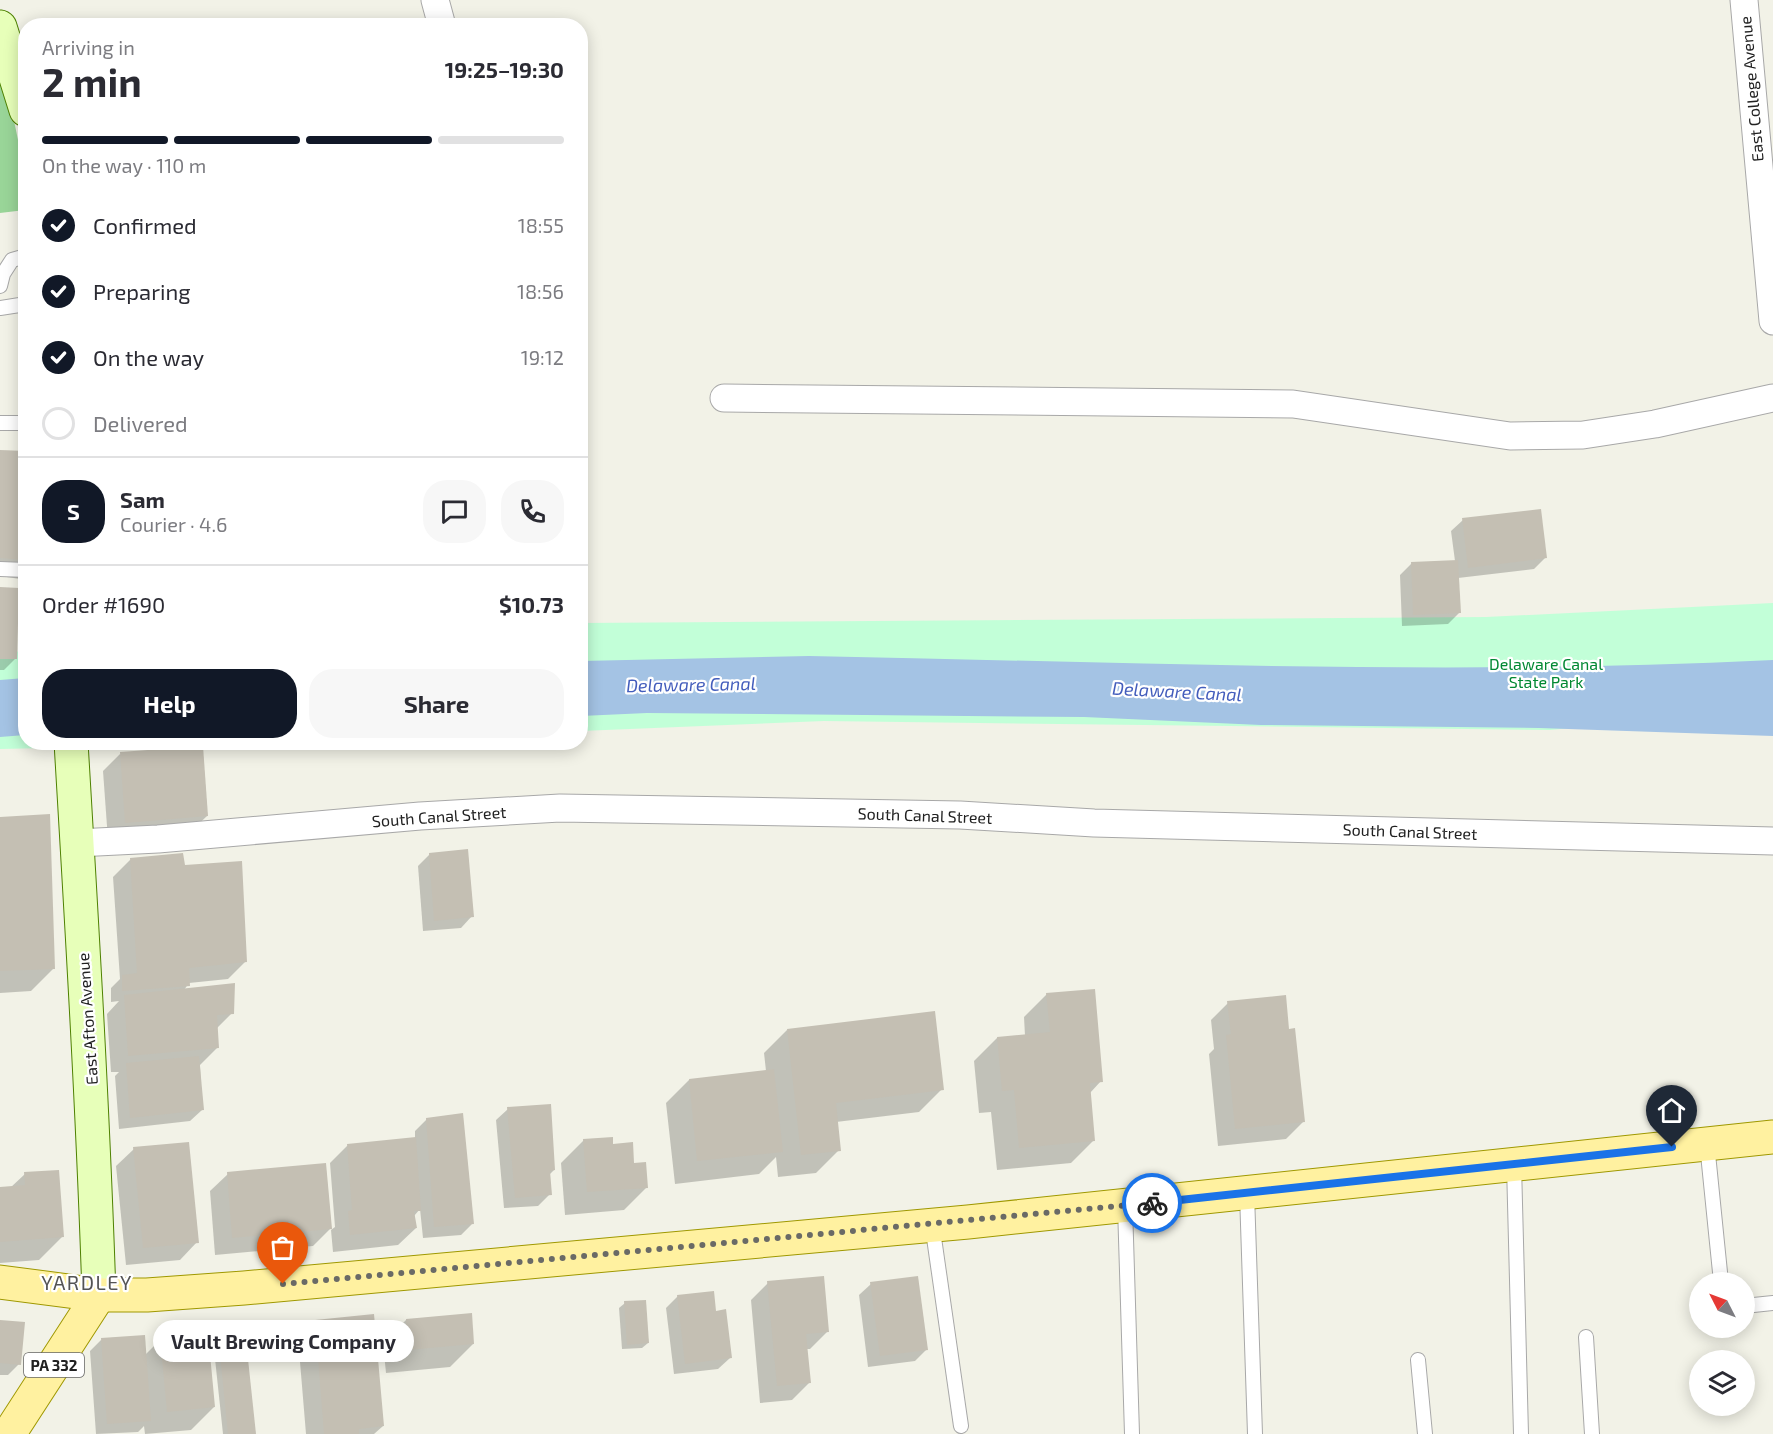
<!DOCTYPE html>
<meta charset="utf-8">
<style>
:root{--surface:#fff;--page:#f7f7f7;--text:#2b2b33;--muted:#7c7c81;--line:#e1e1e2;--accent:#111827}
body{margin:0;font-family:"Exo 2",sans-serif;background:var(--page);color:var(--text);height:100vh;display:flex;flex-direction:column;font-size:22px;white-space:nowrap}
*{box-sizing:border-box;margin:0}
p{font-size:20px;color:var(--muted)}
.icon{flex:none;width:33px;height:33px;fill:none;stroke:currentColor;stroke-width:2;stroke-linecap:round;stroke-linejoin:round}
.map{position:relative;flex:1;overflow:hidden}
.details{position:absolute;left:18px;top:18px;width:570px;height:732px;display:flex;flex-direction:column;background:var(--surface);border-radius:24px;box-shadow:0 3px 15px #0003}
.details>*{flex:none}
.needle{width:39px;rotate:312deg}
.buttons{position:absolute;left:1689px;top:1272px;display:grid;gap:12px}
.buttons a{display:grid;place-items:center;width:66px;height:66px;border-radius:50%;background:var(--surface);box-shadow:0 3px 15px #0003;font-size:30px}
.pin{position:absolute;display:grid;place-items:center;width:51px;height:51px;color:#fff;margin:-62px -26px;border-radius:50% 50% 50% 0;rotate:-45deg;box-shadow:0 0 6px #0007}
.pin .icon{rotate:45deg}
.courier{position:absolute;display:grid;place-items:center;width:60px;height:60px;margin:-30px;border:4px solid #1a73e8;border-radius:50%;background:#fff;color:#222;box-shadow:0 2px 8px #0007}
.bubble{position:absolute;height:42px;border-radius:21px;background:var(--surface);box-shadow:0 3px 15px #0003;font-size:20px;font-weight:700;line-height:42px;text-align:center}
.summary em{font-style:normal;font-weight:700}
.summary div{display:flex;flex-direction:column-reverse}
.summary{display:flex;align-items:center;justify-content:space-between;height:102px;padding:0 24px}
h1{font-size:39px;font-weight:700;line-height:45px}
.bar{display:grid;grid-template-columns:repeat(4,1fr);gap:9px 6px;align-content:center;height:72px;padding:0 24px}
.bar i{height:8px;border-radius:4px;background:var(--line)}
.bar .active{background:var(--accent)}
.bar p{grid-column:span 4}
.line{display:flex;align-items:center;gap:15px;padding:0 24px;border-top:2px solid var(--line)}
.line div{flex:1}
.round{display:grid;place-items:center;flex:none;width:63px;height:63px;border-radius:24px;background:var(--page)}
ol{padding:0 24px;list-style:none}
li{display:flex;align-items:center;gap:18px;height:66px}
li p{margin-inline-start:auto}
li .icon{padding:6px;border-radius:50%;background:var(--accent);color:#fff;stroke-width:4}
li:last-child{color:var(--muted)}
li i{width:33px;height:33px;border:3px solid var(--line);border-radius:50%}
.button{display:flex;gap:12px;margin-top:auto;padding:12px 24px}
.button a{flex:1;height:69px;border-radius:24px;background:var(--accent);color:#fff;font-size:24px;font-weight:700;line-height:69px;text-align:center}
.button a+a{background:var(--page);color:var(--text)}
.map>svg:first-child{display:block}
.forest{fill:#99d598}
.park{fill:#c2ffd8}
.water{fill:#a4c3e4}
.shadow{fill:#0003}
.building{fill:#c4bfb3}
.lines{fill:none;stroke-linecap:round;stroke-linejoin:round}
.service-casing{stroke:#a8a8a8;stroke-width:16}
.minor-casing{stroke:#a8a8a8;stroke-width:29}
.secondary-casing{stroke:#4e8100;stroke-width:35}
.primary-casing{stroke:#9f9800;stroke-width:35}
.service{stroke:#fff;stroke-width:14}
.minor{stroke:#fff;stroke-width:27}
.secondary{stroke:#e7ffb9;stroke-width:33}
.primary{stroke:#fff1a0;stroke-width:33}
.done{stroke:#6a6a66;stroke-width:6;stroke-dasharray:0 10.8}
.route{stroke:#1a73e8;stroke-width:8}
.labels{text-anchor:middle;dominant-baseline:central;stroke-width:4.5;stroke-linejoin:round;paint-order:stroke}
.shield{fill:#fff;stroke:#646464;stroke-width:1.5}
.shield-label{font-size:15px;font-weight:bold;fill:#212121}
.street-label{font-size:16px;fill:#212121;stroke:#fff}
.park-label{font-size:16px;fill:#028833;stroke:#fff}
.water-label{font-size:18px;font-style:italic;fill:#435dbc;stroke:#fff}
.quarter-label{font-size:20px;letter-spacing:1.5px;fill:#545454;stroke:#fff}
</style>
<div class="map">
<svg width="1773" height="1434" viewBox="0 0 1773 1434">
<rect width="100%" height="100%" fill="#f2f2e7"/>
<polygon class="forest" points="0,54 26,178 25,210 0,213"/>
<g class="park">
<polygon points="1773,603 1773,709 1550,730 824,721 581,731 580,623 1486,617"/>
<polygon points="25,651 26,742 283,743 0,749 0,653"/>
</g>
<g class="water">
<path d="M 809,656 C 1130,662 1452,676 1773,660 L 1773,736 L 1539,728 L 1261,725 L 1084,717 L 647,713 L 581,716 L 581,661 Z"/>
<polygon points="25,678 25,735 0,737 0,680"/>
</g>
<g class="shadow">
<polygon points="0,451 26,452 26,573 20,579 0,576"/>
<polygon points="1463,520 1545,558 1534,569 1458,578 1460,612 1448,624 1402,626 1400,575 1411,564 1455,561 1451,531"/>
<polygon points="0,589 15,659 4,670 0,670"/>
<polygon points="120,754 207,816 189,833 108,840 103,771"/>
<polygon points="0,819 54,968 31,991 0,993"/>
<polygon points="430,854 472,916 461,928 423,931 418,866"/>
<polygon points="130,860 183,866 246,961 228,979 189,983 184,990 232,1013 216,1029 217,1048 200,1065 202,1110 190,1121 119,1129 115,1076 119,1072 111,1072 107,1014 119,1001 111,1002 111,988 120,979 113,877"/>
<polygon points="1047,994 1101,1081 1090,1093 1094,1140 1071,1163 997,1170 991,1112 979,1113 974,1061 997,1038 1025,1036 1024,1017"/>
<polygon points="1228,1003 1288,1031 1303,1122 1286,1139 1218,1146 1209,1054 1214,1049 1211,1020"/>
<polygon points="787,1030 942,1089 919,1112 836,1122 839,1150 816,1173 778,1177 776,1157 759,1174 675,1184 666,1103 689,1080 766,1071 764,1053"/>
<polygon points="508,1109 554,1170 549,1175 550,1194 538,1206 504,1208 496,1120"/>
<polygon points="427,1119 472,1224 461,1235 423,1238 420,1209 414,1216 416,1228 398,1245 333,1252 331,1230 335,1227 330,1163 347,1146 415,1139 415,1131"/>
<polygon points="584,1140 612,1146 633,1164 647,1187 624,1210 565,1215 561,1163"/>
<polygon points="134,1149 197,1242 180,1260 126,1265 116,1166"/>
<polygon points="25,1174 62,1237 39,1260 0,1263 0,1189 10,1188"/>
<polygon points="228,1174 330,1229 313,1246 215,1255 210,1191"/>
<polygon points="768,1283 828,1331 810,1349 806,1349 809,1383 792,1400 760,1403 751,1300"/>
<polygon points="871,1284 926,1350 915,1361 868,1367 859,1295"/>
<polygon points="678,1296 730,1358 718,1369 674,1374 666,1308"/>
<polygon points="625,1303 648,1343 642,1348 622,1349 619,1308"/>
<polygon points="406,1320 473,1344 450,1367 386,1373 383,1343"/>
<polygon points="0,1321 19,1364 8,1375 0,1375"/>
<polygon points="315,1321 383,1426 374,1434 306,1434 298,1338"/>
<polygon points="219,1335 254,1434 223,1434 213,1340"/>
<polygon points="161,1339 214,1407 191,1430 145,1434 144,1426 138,1432 96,1434 90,1351 101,1340 145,1355"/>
</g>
<g class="building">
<polygon points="0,450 26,451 26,560 0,558"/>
<polygon points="1541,509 1547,558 1468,568 1462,518"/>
<polygon points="1458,560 1461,613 1413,615 1411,562"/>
<polygon points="0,587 19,588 17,659 0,659"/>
<polygon points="203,746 208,816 125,823 120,752"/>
<polygon points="50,814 55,969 0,971 0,817"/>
<polygon points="468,849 474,917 434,921 429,853"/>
<polygon points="183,853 185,865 242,861 247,962 189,968 190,986 122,991 122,975 137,973 130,858"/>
<polygon points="235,983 234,1014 217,1015 219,1048 128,1056 124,995"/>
<polygon points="1095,989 1103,1082 1090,1083 1095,1141 1019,1148 1014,1090 1002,1091 997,1037 1050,1032 1046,993"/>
<polygon points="1286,995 1289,1029 1295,1028 1305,1122 1235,1129 1226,1035 1231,1034 1227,1001"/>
<polygon points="935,1011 944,1090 836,1103 841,1151 801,1155 787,1029"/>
<polygon points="199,1056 204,1110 130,1118 126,1063"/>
<polygon points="774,1069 783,1152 697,1161 689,1079"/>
<polygon points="551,1104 555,1170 550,1171 552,1195 515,1198 507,1107"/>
<polygon points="463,1113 474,1224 434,1227 426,1118"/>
<polygon points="416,1137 421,1211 414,1211 417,1228 350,1235 348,1211 352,1210 347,1144"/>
<polygon points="613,1137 613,1144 633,1142 634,1163 646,1162 648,1188 587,1192 583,1139"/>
<polygon points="189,1142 199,1243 143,1248 133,1147"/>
<polygon points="326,1163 332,1229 232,1238 227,1172"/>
<polygon points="59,1170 64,1237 0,1242 0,1187 25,1185 24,1172"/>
<polygon points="824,1276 829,1332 806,1334 811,1383 777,1386 767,1281"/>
<polygon points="918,1276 928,1350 880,1356 870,1282"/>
<polygon points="714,1291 716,1311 726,1309 732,1358 685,1364 677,1295"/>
<polygon points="646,1300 649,1343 627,1345 624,1301"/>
<polygon points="472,1313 474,1344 408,1350 406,1319"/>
<polygon points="374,1314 384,1426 359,1429 359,1434 324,1434 315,1320"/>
<polygon points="0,1320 25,1322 21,1365 0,1363"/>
<polygon points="245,1331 256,1434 228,1434 218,1334"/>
<polygon points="208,1333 215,1407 167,1412 160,1337"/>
<polygon points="145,1335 151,1421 107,1424 101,1338"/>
</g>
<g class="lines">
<defs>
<g id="service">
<polyline points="0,286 3,274 12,260 26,256"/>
<polyline points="0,308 26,304"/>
<polyline points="0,423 26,423"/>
<polyline points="0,569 26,570"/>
<polyline points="1707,1144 1721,1282"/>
<polyline points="1514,1165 1521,1434"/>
<polyline points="1247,1194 1255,1434"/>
<polyline points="1125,1206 1132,1434"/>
<polyline points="932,1224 961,1426"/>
<polyline points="1744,1306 1773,1303"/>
<polyline points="1586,1337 1592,1434"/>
<polyline points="1418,1360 1425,1434"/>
</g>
<g id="minor">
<polyline points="435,0 442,26"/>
<polyline points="1744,0 1773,321"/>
<polyline points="724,398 1293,404 1510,436 1583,435 1655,424 1773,398"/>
<polyline points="77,843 158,839 420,816 560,808 960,815 1094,823 1773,841"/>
</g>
<g id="secondary">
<polyline points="0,27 26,110"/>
<path d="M 71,742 C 82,927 93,1111 99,1295"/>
</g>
<g id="primary">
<polyline points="0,1282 99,1295 147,1295 244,1288 968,1222 1773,1137"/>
<polyline points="9,1434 99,1295"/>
</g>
</defs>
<use href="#service" class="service-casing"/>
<use href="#minor" class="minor-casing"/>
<use href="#secondary" class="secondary-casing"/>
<use href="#primary" class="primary-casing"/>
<use href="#service" class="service"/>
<use href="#minor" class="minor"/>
<use href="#secondary" class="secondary"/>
<use href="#primary" class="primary"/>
</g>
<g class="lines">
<polyline class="done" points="283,1284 1152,1203"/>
<polyline class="route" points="1152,1203 1672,1147"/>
</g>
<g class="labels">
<rect class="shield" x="24" y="1353" width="60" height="24" rx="4.5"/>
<g class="shield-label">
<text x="54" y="1365">PA 332</text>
</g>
<g class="street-label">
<text transform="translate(1751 89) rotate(-95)">East College Avenue</text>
<text transform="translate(925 815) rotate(2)">South Canal Street</text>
<text transform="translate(439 816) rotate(-4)">South Canal Street</text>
<text transform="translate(1410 831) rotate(2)">South Canal Street</text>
<text transform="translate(87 1019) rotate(-94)">East Afton Avenue</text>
</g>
<g class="park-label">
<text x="1546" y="663">Delaware Canal<tspan x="1546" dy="18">State Park</tspan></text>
</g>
<g class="water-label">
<text transform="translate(691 684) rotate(-1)">Delaware Canal</text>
<text transform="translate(1177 691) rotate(3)">Delaware Canal</text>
</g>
<g class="quarter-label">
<text x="87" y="1282">YARDLEY</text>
</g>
</g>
</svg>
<div class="buttons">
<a><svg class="needle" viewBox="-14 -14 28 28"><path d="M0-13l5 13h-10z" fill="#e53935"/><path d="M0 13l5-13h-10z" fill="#7c7c81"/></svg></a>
<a><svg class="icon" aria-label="layers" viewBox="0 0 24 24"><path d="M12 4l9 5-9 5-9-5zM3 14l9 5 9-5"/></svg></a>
</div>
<div class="pin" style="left:283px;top:1284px;background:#ea580c"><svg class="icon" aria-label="bag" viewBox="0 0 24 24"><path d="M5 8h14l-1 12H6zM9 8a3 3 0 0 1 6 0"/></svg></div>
<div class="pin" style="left:1672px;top:1147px;background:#1f2937"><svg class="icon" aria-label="home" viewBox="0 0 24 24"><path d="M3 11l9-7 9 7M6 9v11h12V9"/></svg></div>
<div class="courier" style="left:1152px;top:1203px"><svg class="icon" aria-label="bike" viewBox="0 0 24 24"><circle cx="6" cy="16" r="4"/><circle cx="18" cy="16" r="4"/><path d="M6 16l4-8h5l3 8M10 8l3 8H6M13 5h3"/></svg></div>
<div class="bubble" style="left:153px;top:1320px;width:261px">Vault Brewing Company</div>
<section class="details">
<div class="summary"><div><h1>2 min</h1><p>Arriving in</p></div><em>19:25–19:30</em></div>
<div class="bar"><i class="active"></i><i class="active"></i><i class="active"></i><i></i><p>On the way · 110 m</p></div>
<ol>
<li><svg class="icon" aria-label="check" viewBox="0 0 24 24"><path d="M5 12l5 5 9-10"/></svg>Confirmed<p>18:55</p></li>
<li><svg class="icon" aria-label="check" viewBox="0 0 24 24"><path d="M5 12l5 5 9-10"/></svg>Preparing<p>18:56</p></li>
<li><svg class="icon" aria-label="check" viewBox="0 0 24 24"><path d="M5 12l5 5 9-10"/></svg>On the way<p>19:12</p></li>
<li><i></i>Delivered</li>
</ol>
<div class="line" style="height:108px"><b class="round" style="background:var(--accent);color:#fff">S</b><div><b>Sam</b><p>Courier · 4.6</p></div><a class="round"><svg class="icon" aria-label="chat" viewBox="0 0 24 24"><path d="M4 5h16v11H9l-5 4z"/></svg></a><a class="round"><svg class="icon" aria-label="phone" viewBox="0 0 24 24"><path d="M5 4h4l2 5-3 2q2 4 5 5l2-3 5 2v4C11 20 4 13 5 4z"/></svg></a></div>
<div class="line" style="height:78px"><div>Order #1690</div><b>$10.73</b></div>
<div class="button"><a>Help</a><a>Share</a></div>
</section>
</div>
